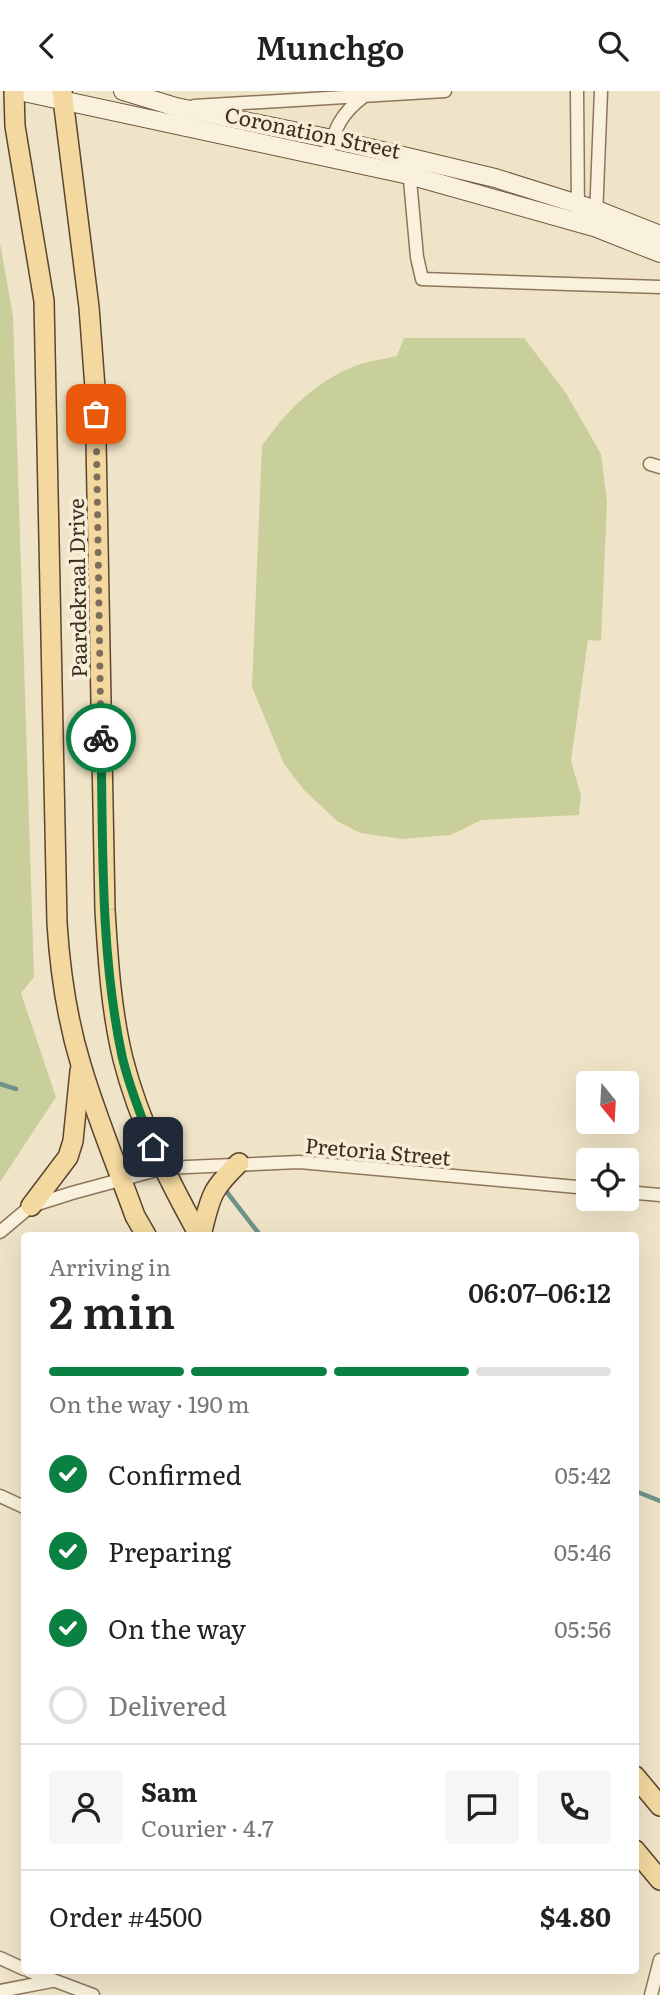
<!DOCTYPE html>
<meta charset="utf-8">
<style>
:root{--surface:#fff;--page:#f6f6f6;--text:#222;--muted:#767676;--line:#e0e0e0;--accent:#0b8043}
body{margin:0;font-family:Literata,serif;background:var(--page);color:var(--text);height:100vh;display:flex;flex-direction:column;font-size:26px;white-space:nowrap}
*{box-sizing:border-box;margin:0}
p{font-size:23px;color:var(--muted)}
.icon{flex:none;width:38px;height:38px;fill:none;stroke:currentColor;stroke-width:2;stroke-linecap:round;stroke-linejoin:round}
.map{position:relative;flex:1;overflow:hidden}
.side{position:absolute;left:21px;top:1141px;width:618px;height:742px;display:flex;flex-direction:column;background:var(--surface);border-radius:7px;box-shadow:0 7px 28px #0002}
.side>*{flex:none}
.needle{width:46px;rotate:162deg}
.controls{position:absolute;left:576px;top:980px;display:grid;gap:14px}
.controls a{display:grid;place-items:center;width:63px;height:63px;border-radius:7px;background:var(--surface);box-shadow:0 7px 28px #0002;font-size:35px}
.pin{position:absolute;display:grid;place-items:center;width:60px;height:60px;color:#fff;margin:-30px;border-radius:14px;box-shadow:0 4px 10px #0006}
.courier{position:absolute;display:grid;place-items:center;width:70px;height:70px;margin:-35px;border:5px solid #0b8043;border-radius:50%;background:#fff;color:#222;box-shadow:0 2px 9px #0007}
.headline em{font-style:normal;font-weight:600}
.headline div{display:flex;flex-direction:column-reverse}
.headline{display:flex;align-items:center;justify-content:space-between;height:119px;padding:0 28px}
h1{font-size:46px;font-weight:600;line-height:52px}
.bar{display:grid;grid-template-columns:repeat(4,1fr);gap:10px 7px;align-content:center;height:84px;padding:0 28px}
.bar i{height:9px;border-radius:5px;background:var(--line)}
.bar .selected{background:var(--accent)}
.bar p{grid-column:span 4}
.line{display:flex;align-items:center;gap:18px;padding:0 28px;border-top:2px solid var(--line)}
.line div{flex:1}
.round{display:grid;place-items:center;flex:none;width:74px;height:74px;border-radius:7px;background:var(--page)}
ol{padding:0 28px;list-style:none}
li{display:flex;align-items:center;gap:21px;height:77px}
li p{margin-inline-start:auto}
li .icon{padding:7px;border-radius:50%;background:var(--accent);color:#fff;stroke-width:4}
li:last-child{color:var(--muted)}
li i{width:38px;height:38px;border:4px solid var(--line);border-radius:50%}
header{display:flex;justify-content:space-between;align-items:center;height:91px;padding:0 28px;background:var(--surface);font-size:32px;font-weight:600}
.map>svg:first-child{display:block}
.green{fill:#c9cf9b}
.lines{fill:none;stroke-linecap:round;stroke-linejoin:round}
.stream{stroke:#6f938a;stroke-width:4.5}
.street-casing{stroke:#8d765c;stroke-width:15}
.secondary-casing{stroke:#6f573f;stroke-width:20}
.primary-casing{stroke:#5b4430;stroke-width:22}
.street{stroke:#faf1dc;stroke-width:12}
.secondary{stroke:#faf1dc;stroke-width:18}
.primary{stroke:#f3d9a0;stroke-width:19}
.done{stroke:#7c6e5b;stroke-width:7;stroke-dasharray:0 12.6}
.route{stroke:#0b8043;stroke-width:9}
.labels{text-anchor:middle;dominant-baseline:central;stroke-width:7;stroke-linejoin:round;paint-order:stroke}
.street-label{font-size:21px;fill:#3d2e20;stroke:#f7eed8}
</style>
<header><svg class="icon" aria-label="back" viewBox="0 0 24 24"><path d="M15 5l-7 7 7 7"/></svg>Munchgo<svg class="icon" aria-label="search" viewBox="0 0 24 24"><circle cx="10" cy="10" r="6"/><path d="M15 15l6 6"/></svg></header>
<div class="map">
<svg width="660" height="1904" viewBox="0 0 660 1904">
<rect width="100%" height="100%" fill="#f0e4c8"/>
<g class="green">
<polygon points="0,152 13,225 34,886 21,902 56,1006 0,1091"/>
<path d="M 404,247 L 524,247 L 566,302 L 601,363 L 607,411 L 601,550 L 588,549 L 571,670 L 581,705 L 579,724 L 481,729 L 451,744 L 402,748 L 360,742 L 337,730 L 304,699 L 284,673 L 252,596 L 262,355 C 286,320 316,290 355,275 C 368,270 384,268 397,265 Z"/>
</g>
<g class="lines">
<g class="stream">
<polyline points="0,993 16,998"/>
<polyline points="226,1100 260,1144"/>
<polyline points="635,1400 660,1410"/>
</g>
<defs>
<g id="street">
<polyline points="577,0 578,121"/>
<polyline points="194,15 445,0"/>
<path d="M 326,67 C 335,39 339,24 363,6"/>
<polyline points="409,78 417,166 422,188 660,196"/>
<polyline points="596,126 601,0"/>
<polyline points="650,373 660,376"/>
<polyline points="626,1101 660,1104"/>
<polyline points="0,1141 31,1115 72,1102 164,1077 299,1071 588,1097"/>
<polyline points="0,1405 24,1416"/>
<polyline points="0,1867 24,1878"/>
<polyline points="29,1880 93,1904"/>
<polyline points="0,1900 52,1890"/>
<polyline points="651,1904 660,1869"/>
</g>
<g id="secondary">
<polyline points="19,0 409,84 594,136 660,162"/>
<polyline points="123,0 176,16 332,48 495,87 597,119 660,144"/>
</g>
<g id="primary">
<path d="M 14,0 L 15,35 L 44,210 L 57,832 C 60,880 67,928 81,974 C 96,1025 117,1075 135,1125 L 146,1144"/>
<path d="M 62,0 L 89,216 L 95,297 L 105,819 C 108,868 111,919 123,968 C 139,1031 168,1088 199,1144"/>
<polyline points="31,1115 68,1066 73,1050 80,980"/>
<path d="M 201,1144 C 211,1106 209,1101 239,1072"/>
<polyline points="635,1685 660,1715"/>
<polyline points="635,1759 660,1789"/>
</g>
</defs>
<use href="#street" class="street-casing"/>
<use href="#secondary" class="secondary-casing"/>
<use href="#primary" class="primary-casing"/>
<use href="#street" class="street"/>
<use href="#secondary" class="secondary"/>
<use href="#primary" class="primary"/>
</g>
<g class="lines">
<polyline class="done" points="96,323 101,647"/>
<path class="route" d="M 101,647 C 103,753 100,861 122,965 C 129,996 142,1027 153,1056"/>
</g>
<g class="labels">
<g class="street-label">
<text transform="translate(313 40) rotate(12)">Coronation Street</text>
<text transform="translate(76 497) rotate(-91)">Paardekraal Drive</text>
<text transform="translate(378 1059) rotate(5)">Pretoria Street</text>
</g>
</g>
</svg>
<div class="controls">
<a><svg class="needle" viewBox="-14 -14 28 28"><path d="M0-13l5 13h-10z" fill="#e53935"/><path d="M0 13l5-13h-10z" fill="#767676"/></svg></a>
<a><svg class="icon" aria-label="locate" viewBox="0 0 24 24"><circle cx="12" cy="12" r="6"/><path d="M12 2v4M12 18v4M2 12h4M18 12h4"/></svg></a>
</div>
<div class="pin" style="left:96px;top:323px;background:#ea580c"><svg class="icon" aria-label="bag" viewBox="0 0 24 24"><path d="M5 8h14l-1 12H6zM9 8a3 3 0 0 1 6 0"/></svg></div>
<div class="pin" style="left:153px;top:1056px;background:#1f2937"><svg class="icon" aria-label="home" viewBox="0 0 24 24"><path d="M3 11l9-7 9 7M6 9v11h12V9"/></svg></div>
<div class="courier" style="left:101px;top:647px"><svg class="icon" aria-label="bike" viewBox="0 0 24 24"><circle cx="6" cy="16" r="4"/><circle cx="18" cy="16" r="4"/><path d="M6 16l4-8h5l3 8M10 8l3 8H6M13 5h3"/></svg></div>
<section class="side">
<div class="headline"><div><h1>2 min</h1><p>Arriving in</p></div><em>06:07–06:12</em></div>
<div class="bar"><i class="selected"></i><i class="selected"></i><i class="selected"></i><i></i><p>On the way · 190 m</p></div>
<ol>
<li><svg class="icon" aria-label="check" viewBox="0 0 24 24"><path d="M5 12l5 5 9-10"/></svg>Confirmed<p>05:42</p></li>
<li><svg class="icon" aria-label="check" viewBox="0 0 24 24"><path d="M5 12l5 5 9-10"/></svg>Preparing<p>05:46</p></li>
<li><svg class="icon" aria-label="check" viewBox="0 0 24 24"><path d="M5 12l5 5 9-10"/></svg>On the way<p>05:56</p></li>
<li><i></i>Delivered</li>
</ol>
<div class="line" style="height:126px"><a class="round"><svg class="icon" aria-label="person" viewBox="0 0 24 24"><circle cx="12" cy="8" r="4"/><path d="M4 21q1-7 8-7t8 7"/></svg></a><div><b>Sam</b><p>Courier · 4.7</p></div><a class="round"><svg class="icon" aria-label="chat" viewBox="0 0 24 24"><path d="M4 5h16v11H9l-5 4z"/></svg></a><a class="round"><svg class="icon" aria-label="phone" viewBox="0 0 24 24"><path d="M5 4h4l2 5-3 2q2 4 5 5l2-3 5 2v4C11 20 4 13 5 4z"/></svg></a></div>
<div class="line" style="height:91px"><div>Order #4500</div><b>$4.80</b></div>
</section>
</div>
